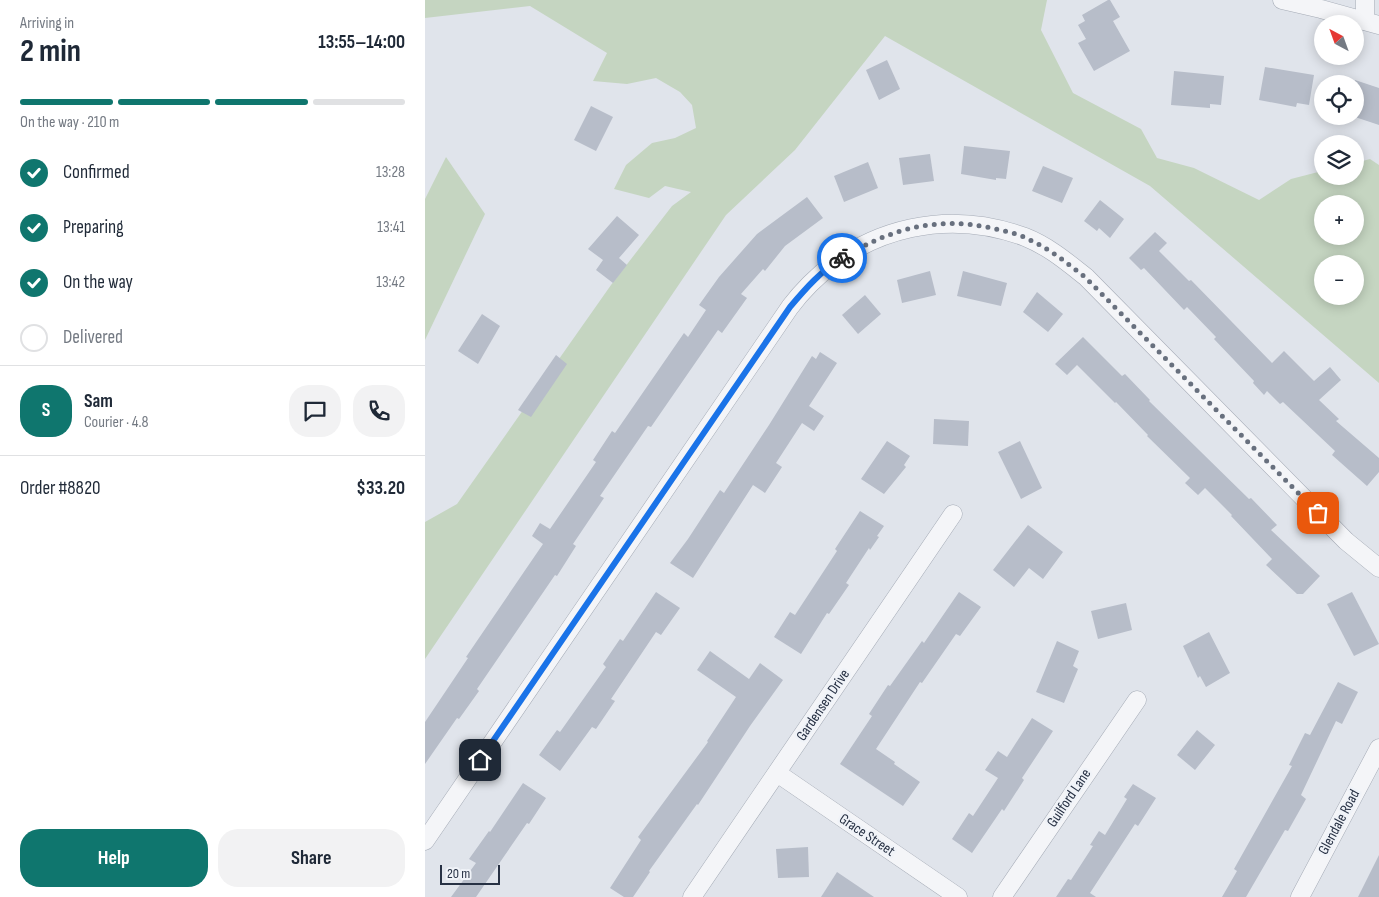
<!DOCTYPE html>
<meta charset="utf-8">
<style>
:root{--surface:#fff;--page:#f2f2f3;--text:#1f2937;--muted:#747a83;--line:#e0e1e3;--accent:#0f766e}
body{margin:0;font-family:"Sofia Sans Condensed",sans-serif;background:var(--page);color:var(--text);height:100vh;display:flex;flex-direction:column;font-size:19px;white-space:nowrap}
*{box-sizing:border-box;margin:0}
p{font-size:16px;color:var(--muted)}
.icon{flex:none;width:28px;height:28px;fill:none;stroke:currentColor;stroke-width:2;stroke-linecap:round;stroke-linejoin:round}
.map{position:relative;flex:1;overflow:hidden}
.side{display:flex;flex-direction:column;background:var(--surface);width:425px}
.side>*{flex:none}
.needle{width:32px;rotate:319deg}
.buttons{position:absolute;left:889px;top:15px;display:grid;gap:10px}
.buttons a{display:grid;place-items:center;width:50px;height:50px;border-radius:50%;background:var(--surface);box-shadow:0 2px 12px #0003;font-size:25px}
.scale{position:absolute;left:15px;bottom:12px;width:60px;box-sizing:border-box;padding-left:5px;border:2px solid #273144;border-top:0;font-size:14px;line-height:18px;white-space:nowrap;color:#273144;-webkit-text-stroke:4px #f0f3f8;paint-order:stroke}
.pin{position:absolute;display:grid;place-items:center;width:42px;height:42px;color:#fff;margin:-21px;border-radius:10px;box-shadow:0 2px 8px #0006}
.courier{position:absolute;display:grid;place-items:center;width:50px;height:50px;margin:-25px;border:4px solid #1a73e8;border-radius:50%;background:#fff;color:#222;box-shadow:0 1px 6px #0007}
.summary em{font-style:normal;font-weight:700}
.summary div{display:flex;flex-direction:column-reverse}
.summary{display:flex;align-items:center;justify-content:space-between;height:85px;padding:0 20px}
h1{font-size:32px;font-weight:700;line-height:38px}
.bar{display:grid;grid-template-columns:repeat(4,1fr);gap:8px 5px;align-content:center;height:60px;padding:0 20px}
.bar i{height:6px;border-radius:4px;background:var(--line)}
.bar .active{background:var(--accent)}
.bar p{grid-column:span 4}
.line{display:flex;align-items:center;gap:12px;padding:0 20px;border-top:1px solid var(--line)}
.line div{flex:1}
.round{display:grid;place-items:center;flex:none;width:52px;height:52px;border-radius:20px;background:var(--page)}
ol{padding:0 20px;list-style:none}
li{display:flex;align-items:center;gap:15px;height:55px}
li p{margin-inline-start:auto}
li .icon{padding:5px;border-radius:50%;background:var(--accent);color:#fff;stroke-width:4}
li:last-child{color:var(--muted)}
li i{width:28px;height:28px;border:2px solid var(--line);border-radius:50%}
.cta{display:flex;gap:10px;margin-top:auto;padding:10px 20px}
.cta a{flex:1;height:58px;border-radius:20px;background:var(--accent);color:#fff;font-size:20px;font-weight:700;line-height:58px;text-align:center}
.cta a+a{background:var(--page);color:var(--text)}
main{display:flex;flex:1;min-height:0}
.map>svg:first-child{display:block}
.green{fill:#c5d5c1;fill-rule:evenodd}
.building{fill:#b7bdc9}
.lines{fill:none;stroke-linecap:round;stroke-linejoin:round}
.minor-casing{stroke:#a5abb6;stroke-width:19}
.minor{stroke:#f4f5f8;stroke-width:18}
.done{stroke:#68707e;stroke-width:5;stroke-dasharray:0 9}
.route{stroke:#1a73e8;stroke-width:6}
.labels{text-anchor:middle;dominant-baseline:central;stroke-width:5;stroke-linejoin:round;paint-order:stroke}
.street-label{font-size:15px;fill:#273144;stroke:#f0f3f8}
</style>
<main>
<section class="side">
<div class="summary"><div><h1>2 min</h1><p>Arriving in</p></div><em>13:55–14:00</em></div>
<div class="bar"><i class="active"></i><i class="active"></i><i class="active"></i><i></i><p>On the way · 210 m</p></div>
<ol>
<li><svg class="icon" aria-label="check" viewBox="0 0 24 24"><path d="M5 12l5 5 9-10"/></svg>Confirmed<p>13:28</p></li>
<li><svg class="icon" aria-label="check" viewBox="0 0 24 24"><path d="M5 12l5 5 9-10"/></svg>Preparing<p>13:41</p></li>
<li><svg class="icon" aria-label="check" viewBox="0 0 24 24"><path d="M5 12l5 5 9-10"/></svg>On the way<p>13:42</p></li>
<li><i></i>Delivered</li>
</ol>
<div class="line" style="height:90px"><b class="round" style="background:var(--accent);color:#fff">S</b><div><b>Sam</b><p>Courier · 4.8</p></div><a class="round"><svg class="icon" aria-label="chat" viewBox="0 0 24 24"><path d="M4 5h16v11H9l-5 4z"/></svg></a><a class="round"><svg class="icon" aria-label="phone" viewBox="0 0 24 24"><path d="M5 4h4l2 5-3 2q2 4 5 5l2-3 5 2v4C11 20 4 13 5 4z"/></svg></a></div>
<div class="line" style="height:65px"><div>Order #8820</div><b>$33.20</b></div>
<div class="cta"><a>Help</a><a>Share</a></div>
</section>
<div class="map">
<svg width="954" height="897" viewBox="0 0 954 897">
<rect width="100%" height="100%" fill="#e0e4eb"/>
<g class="green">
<path d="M 0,0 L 622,0 L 616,30 L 648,93 L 716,129 L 732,158 L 769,168 L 834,200 L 866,179 L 897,171 L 898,176 L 930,176 L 930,163 L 945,159 L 954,165 L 954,383 L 725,186 L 460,36 L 370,150 L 301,215 L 0,659 L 0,522 L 32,504 L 186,285 L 247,206 L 266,192 L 240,186 L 224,198 L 189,189 L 201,165 L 227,143 L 250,138 L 271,128 L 267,105 L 255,92 L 231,78 L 202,84 L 168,81 L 182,53 L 105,6 L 0,18 ZM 898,204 L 930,204 L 930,236 L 898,236 ZM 898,264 L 930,264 L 930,296 L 898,296 Z"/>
<polygon points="21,157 60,214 0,340 0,199"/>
</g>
<g class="building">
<polygon points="683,0 685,0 695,17 688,21 705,51 669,71 653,43 661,39 653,25 660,21 657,15"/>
<polygon points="462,60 475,89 454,100 441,70"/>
<polygon points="840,67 889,75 884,105 872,103 871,107 834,100"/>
<polygon points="749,71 799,76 796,105 785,104 785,108 746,105"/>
<polygon points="930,80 954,88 954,125 930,117"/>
<polygon points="166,106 188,117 171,151 149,140"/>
<polygon points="539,146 585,151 581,179 571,178 571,180 536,174"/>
<polygon points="505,154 509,181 478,185 474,158"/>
<polygon points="443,162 453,188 419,202 409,176"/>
<polygon points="618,166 648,178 637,203 607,191"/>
<polygon points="382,197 398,218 360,246 340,271 338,269 316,294 322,298 297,333 293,330 226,427 223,426 175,496 179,498 148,544 151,546 132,576 130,575 52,689 54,691 34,719 32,718 0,764 0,722 43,658 41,657 118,544 107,536 115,523 125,529 171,462 168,460 187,431 190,433 259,333 263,337 281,310 274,305 294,277 332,234"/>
<polygon points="675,200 699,219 685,238 674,228 672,231 659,221"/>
<polygon points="192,216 214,235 194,258 202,265 188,283 171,270 178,260 163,249"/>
<polygon points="730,232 742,243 734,251 764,281 766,280 847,363 859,351 889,381 905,367 916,380 894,400 914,419 911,421 954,458 954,472 942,486 907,455 910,451 858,402 855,404 842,391 839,395 828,383 829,381 789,339 791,337 762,307 759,310 719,268 716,270 704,258"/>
<polygon points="505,271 511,295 477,303 472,280"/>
<polygon points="538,271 582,283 576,306 532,296"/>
<polygon points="612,292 638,314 623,332 598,312"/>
<polygon points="440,295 456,314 433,334 417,315"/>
<polygon points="57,314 75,326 53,364 33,351"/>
<polygon points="658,337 697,376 700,374 725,400 724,401 824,499 826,498 852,525 846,530 895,576 878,594 872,594 841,565 847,559 806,516 807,515 780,488 773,495 760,483 765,478 722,436 723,435 691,402 690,403 652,365 642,375 630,364"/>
<polygon points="395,352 412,363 384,406 399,416 389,431 377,423 351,463 357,467 340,493 328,485 268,578 245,563 263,539 295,490 299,493 344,425 387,356 391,359"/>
<polygon points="131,355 142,364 106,417 93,410"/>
<polygon points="509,419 544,421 543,446 508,444"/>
<polygon points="462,441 485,456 479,465 481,467 459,494 436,479"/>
<polygon points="595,441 617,488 596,499 573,452"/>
<polygon points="435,511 459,526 452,536 454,537 445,550 444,548 421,583 424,585 404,614 402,613 376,654 349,637 365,612 370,615 412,551 410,549"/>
<polygon points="603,525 638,552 618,579 604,568 589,587 568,570"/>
<polygon points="231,592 255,608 236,635 231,632 186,699 190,701 171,729 167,727 135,771 114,755 132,730 135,732 181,667 178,664 195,639 198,641"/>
<polygon points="534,592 556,607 535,636 531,634 497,683 495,682 451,749 470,762 469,764 495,782 478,806 415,764 447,716 444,714 463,685 465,686 497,641 499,643"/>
<polygon points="927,592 954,644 929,656 902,604"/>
<polygon points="701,603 707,630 673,639 666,611"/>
<polygon points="784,632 805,673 781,687 775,676 773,678 758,646"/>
<polygon points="632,641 654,651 648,666 653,669 639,703 611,692"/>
<polygon points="285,651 324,679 335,663 358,680 325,726 273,805 272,804 224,871 225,872 208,897 199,897 185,888 216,840 213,837 283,742 282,741 311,697 272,670"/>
<polygon points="913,682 933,692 917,724 911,721 876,795 881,799 863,831 860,830 821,897 797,897 812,871 809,869 867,766 864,765 880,733 885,735"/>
<polygon points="607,718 628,731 597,778 599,780 579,811 577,809 547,853 527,839 544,813 548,816 573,778 560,770 573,751 582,757"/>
<polygon points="772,730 790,745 770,770 752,755"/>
<polygon points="98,783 121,798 104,824 102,823 51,897 26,897 51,863 44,859 64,831 65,832"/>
<polygon points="708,784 731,798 713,826 710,824 665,893 671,897 631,897 643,879 646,880 668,846 665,845 674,831 680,835 702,799 699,797"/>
<polygon points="383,847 384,877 353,878 351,849"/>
<polygon points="954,855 954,897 933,897"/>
<polygon points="412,872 449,897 396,897"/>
</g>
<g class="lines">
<defs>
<g id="minor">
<polyline points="857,0 896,9 954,25"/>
<polyline points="940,0 940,21"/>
<polyline points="352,773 533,897"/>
<path d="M 0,841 L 365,307 C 371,299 378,291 385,284 C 443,226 524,209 600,237 C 623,246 642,262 661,277 L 921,541 L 954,568"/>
<polyline points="267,897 528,514"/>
<polyline points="577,897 712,700"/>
<polyline points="875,897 954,748"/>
</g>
</defs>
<use href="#minor" class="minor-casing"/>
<use href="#minor" class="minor"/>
</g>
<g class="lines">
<path class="done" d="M 417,258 C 465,229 511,216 567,228 C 579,231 592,233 603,239 C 625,249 642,263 660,277 L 893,513"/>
<path class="route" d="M 55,760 L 365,307 C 381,288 396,271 417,258"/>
</g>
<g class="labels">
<g class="street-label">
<text transform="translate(398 705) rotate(-56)">Gardensen Drive</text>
<text transform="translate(644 798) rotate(-56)">Guilford Lane</text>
<text transform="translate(914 822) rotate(-62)">Glendale Road</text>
<text transform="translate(442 835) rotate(34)">Grace Street</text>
</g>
</g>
</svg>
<div class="buttons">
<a><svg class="needle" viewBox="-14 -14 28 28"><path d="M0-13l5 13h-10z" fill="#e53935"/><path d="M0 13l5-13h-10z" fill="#747a83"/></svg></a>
<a><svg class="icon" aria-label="locate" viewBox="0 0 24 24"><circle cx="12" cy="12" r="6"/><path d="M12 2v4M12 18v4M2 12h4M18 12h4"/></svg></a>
<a><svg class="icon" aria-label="layers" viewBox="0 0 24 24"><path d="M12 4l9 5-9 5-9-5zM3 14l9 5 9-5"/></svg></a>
<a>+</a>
<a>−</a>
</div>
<div class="scale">20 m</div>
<div class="pin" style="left:893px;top:513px;background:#ea580c"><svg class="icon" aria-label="bag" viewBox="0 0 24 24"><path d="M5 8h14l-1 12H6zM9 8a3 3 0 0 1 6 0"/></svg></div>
<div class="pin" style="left:55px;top:760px;background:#1f2937"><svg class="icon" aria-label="home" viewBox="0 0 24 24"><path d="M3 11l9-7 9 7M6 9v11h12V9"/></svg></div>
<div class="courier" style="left:417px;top:258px"><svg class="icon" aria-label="bike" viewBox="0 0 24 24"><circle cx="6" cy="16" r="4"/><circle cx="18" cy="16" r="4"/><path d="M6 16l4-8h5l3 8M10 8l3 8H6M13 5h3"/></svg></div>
</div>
</main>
